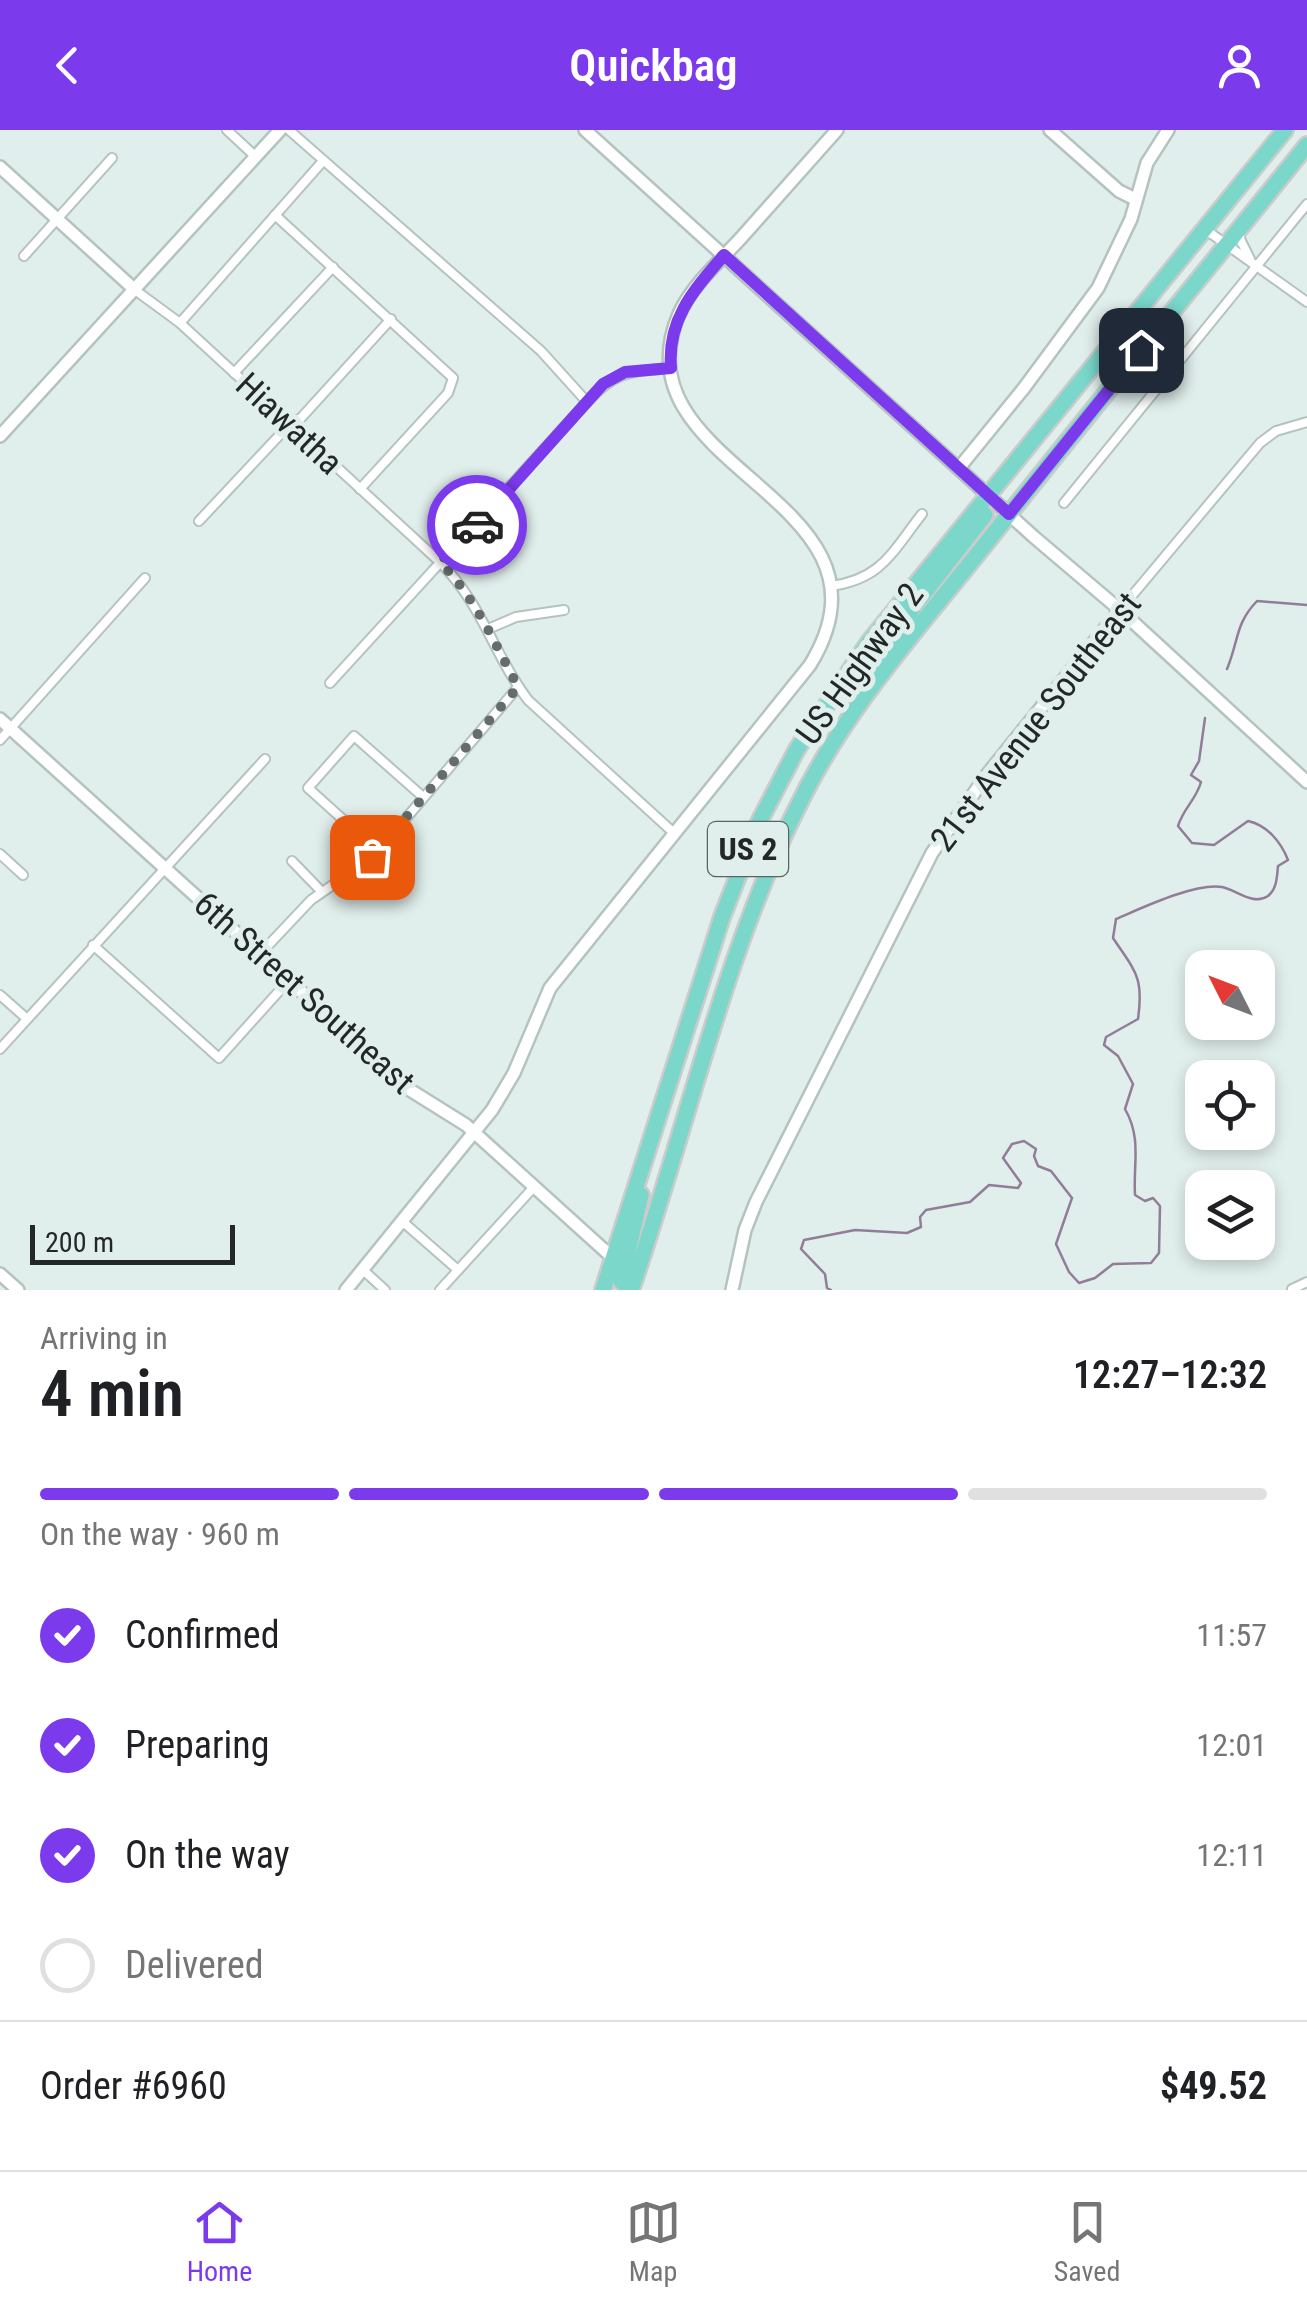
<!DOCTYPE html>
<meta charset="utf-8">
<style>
:root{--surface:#fff;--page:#f6f6f6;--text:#202124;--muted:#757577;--line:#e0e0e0;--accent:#7c3aed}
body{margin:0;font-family:"Roboto Condensed",sans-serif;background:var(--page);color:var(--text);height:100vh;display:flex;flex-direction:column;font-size:38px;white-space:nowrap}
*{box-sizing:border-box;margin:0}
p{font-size:32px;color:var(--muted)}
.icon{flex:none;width:55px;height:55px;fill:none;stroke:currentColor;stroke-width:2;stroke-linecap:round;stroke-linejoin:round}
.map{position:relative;height:1160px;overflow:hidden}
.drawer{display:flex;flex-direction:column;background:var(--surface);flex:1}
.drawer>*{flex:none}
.needle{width:65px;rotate:312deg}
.controls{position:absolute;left:1185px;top:820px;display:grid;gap:20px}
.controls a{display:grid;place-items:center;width:90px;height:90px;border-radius:20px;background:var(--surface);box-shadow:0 5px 15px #0003;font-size:50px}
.scale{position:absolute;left:30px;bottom:25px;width:205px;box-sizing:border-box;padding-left:10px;border:5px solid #232827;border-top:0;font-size:28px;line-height:35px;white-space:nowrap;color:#232827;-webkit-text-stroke:8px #e0eeec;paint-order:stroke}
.pin{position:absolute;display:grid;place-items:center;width:85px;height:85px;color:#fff;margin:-42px;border-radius:20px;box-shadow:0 5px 15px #0006}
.courier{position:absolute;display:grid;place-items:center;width:100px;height:100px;margin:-50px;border:8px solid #7c3aed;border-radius:50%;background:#fff;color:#222;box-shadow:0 2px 12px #0007}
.summary em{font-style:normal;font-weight:600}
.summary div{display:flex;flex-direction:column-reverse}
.summary{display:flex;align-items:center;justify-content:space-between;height:170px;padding:0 40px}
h1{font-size:65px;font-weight:600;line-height:75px}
.bar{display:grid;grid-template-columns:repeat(4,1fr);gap:15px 10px;align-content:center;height:120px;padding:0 40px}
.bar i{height:12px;border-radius:8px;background:var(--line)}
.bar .selected{background:var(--accent)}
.bar p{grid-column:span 4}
.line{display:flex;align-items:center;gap:25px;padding:0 40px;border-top:2px solid var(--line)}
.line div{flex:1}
ol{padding:0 40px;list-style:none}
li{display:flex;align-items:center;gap:30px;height:110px}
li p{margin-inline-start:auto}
li .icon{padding:10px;border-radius:50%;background:var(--accent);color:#fff;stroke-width:4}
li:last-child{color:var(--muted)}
li i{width:55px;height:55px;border:5px solid var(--line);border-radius:50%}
header{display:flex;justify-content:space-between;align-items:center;height:130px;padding:0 40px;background:var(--accent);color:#fff;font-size:45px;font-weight:600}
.dock{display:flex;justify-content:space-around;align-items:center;height:140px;border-top:2px solid var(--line);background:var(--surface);font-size:28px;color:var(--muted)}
.dock a{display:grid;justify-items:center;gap:5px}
.dock .selected{color:var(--accent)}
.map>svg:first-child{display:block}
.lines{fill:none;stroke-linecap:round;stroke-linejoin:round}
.stream{stroke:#927d98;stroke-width:2.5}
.street-casing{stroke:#b5c3c0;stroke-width:12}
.secondary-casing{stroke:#b5c3c0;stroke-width:16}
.highway-casing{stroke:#cacbcb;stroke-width:20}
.street{stroke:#fff;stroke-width:8}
.secondary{stroke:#fff;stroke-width:11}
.highway{stroke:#7ad7ca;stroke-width:15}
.done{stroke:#656d6c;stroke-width:10;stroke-dasharray:0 18}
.route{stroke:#7c3aed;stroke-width:12}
.labels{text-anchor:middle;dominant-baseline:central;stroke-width:10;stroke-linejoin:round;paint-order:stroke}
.shield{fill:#e0eeec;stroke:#5c6362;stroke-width:2.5}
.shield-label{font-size:32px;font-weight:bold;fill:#232827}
.street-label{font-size:35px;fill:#232827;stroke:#e0eeec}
</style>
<header><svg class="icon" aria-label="back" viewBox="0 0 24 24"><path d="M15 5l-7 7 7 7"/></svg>Quickbag<svg class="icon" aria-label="person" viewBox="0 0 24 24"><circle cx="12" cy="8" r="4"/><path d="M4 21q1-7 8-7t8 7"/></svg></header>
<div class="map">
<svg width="1307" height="1160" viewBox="0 0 1307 1160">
<rect width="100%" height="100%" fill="#e0eeec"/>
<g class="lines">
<g class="stream">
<path d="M 1227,539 C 1239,510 1235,494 1257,471 L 1307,475"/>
<path d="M 831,1160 L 827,1158 L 825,1144 L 801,1119 L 804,1110 L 855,1100 L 907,1103 L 921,1097 L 920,1087 L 926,1080 L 970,1072 L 989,1055 L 1018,1058 L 1021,1053 L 1003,1028 L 1012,1014 L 1024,1011 L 1036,1019 L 1034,1026 L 1038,1036 L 1051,1041 L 1072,1068 L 1056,1114 L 1069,1142 L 1079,1153 L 1095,1148 L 1113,1134 L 1151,1133 L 1159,1123 L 1160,1076 L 1153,1068 L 1145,1071 L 1135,1065 C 1133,1033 1142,1009 1125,979 L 1133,954 L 1118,926 L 1104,915 L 1106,907 L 1138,889 C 1144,847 1135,841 1113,808 L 1116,789 C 1142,778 1194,753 1222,757 C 1237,760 1253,776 1268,766 C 1277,759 1277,746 1278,736 L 1288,730 C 1281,712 1267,695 1248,691 L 1214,715 L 1192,713 L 1178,696 C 1184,677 1196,670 1201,652 L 1191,645 L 1199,631 L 1205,588"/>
</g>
<defs>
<g id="street">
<polyline points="227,0 256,27"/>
<polyline points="289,0 541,221 587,272 330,553"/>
<polyline points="275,85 453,248 448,263 360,359"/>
<polyline points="1206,100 1307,172"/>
<polyline points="1240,101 1240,109 1250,129"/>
<polyline points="24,126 112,28"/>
<path d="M 135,160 L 180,193 L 440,432 C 484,477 493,524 528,570 L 675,704"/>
<polyline points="180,193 323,31"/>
<polyline points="234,243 333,137"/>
<path d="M 587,272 C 617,240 630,242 671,238"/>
<polyline points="1064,373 1307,74"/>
<polyline points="199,391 289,295 301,288 391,189"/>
<path d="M 831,456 C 882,449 892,422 922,384"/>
<polyline points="1120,480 1260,313 1276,301 1307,292"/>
<polyline points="488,499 516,487 564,480"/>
<polyline points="0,610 145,448"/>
<polyline points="378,721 308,658 354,606 422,666"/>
<polyline points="0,724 23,745"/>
<polyline points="292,731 322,762"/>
<polyline points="93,815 219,928 290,849"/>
<polyline points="261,823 311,770 373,727 518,557"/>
<polyline points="0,865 26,888"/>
<polyline points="0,919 265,629"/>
<polyline points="402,1091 458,1140"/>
<polyline points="362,1139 385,1160"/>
<polyline points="1292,1159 1307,1152"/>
<polyline points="440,1160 533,1058"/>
</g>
<g id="secondary">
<polyline points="585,0 1034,407 1120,480 1307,652"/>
<polyline points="1050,0 1119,61 1135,69"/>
<polyline points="0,37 135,160"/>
<polyline points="0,306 280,0"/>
<polyline points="959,338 1024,258 1098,158 1131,89 1147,33 1168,0"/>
<polyline points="0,589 410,960 466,995 613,1128"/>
<polyline points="0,1144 18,1160"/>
<path d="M 346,1160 L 492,980 L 514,943 L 550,858 L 810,535 C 913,367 612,340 679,184 C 692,155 720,131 741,108 C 773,72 805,36 837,0"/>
<polyline points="732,1160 745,1100 756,1072 932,723 986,646 1120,480"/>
</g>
<g id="highway">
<polyline points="877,537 914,476 985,385"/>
<polyline points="603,1160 722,787 759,692 797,619 869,512 1285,0"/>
<polyline points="630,1160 621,1151 641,1065"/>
<path d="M 631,1160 C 686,1001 724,823 799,674 C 844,581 915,502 979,422 C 1087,285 1198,151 1307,15"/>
</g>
</defs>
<use href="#street" class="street-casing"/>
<use href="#secondary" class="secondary-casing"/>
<use href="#highway" class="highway-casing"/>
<use href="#street" class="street"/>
<use href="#secondary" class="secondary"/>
<use href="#highway" class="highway"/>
</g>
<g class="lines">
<path class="done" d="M 372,727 L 518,557 C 494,512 476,469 440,432 L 477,395"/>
<path class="route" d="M 477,395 L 603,254 L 625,242 L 671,238 C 667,189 694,160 724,125 L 1009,384 L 1141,220"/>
</g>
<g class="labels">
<rect class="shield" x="708" y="692" width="80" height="54" rx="8"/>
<g class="shield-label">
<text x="748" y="719">US 2</text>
</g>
<g class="street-label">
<text transform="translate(289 294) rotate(43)">Hiawatha</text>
<text transform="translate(860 534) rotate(-54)">US Highway 2</text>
<text transform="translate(1036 592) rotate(-52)">21st Avenue Southeast</text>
<text transform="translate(304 863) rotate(42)">6th Street Southeast</text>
</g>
</g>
</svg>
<div class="controls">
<a><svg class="needle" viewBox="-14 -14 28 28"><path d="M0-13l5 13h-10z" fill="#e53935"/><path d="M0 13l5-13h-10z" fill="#757577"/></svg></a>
<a><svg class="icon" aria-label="locate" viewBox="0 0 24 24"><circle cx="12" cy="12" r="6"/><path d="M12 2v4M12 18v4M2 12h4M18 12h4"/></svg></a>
<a><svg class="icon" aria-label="layers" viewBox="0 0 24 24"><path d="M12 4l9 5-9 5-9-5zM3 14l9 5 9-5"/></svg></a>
</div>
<div class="scale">200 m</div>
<div class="pin" style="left:372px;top:727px;background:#ea580c"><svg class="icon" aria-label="bag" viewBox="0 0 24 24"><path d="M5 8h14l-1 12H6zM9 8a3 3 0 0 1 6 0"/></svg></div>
<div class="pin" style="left:1141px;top:220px;background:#1f2937"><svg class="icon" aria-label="home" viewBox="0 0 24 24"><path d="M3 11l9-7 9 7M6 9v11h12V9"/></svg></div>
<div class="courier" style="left:477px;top:395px"><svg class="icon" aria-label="car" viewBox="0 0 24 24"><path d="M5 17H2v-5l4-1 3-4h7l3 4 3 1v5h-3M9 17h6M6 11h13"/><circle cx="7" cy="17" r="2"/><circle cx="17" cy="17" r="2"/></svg></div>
</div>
<section class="drawer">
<div class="summary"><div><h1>4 min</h1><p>Arriving in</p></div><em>12:27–12:32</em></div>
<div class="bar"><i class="selected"></i><i class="selected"></i><i class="selected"></i><i></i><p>On the way · 960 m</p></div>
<ol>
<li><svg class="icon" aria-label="check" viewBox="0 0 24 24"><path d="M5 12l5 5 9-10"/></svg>Confirmed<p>11:57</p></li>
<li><svg class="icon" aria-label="check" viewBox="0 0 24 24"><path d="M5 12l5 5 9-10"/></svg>Preparing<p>12:01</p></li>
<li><svg class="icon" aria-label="check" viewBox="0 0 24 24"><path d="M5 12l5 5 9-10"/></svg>On the way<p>12:11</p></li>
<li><i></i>Delivered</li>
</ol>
<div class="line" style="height:130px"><div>Order #6960</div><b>$49.52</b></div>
</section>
<nav class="dock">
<a class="selected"><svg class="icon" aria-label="home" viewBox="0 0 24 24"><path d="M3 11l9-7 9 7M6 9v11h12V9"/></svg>Home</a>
<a><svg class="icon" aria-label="map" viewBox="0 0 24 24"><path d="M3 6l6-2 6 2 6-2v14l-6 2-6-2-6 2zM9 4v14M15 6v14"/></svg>Map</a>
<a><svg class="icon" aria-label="saved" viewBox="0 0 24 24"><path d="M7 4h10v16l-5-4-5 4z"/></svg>Saved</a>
</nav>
